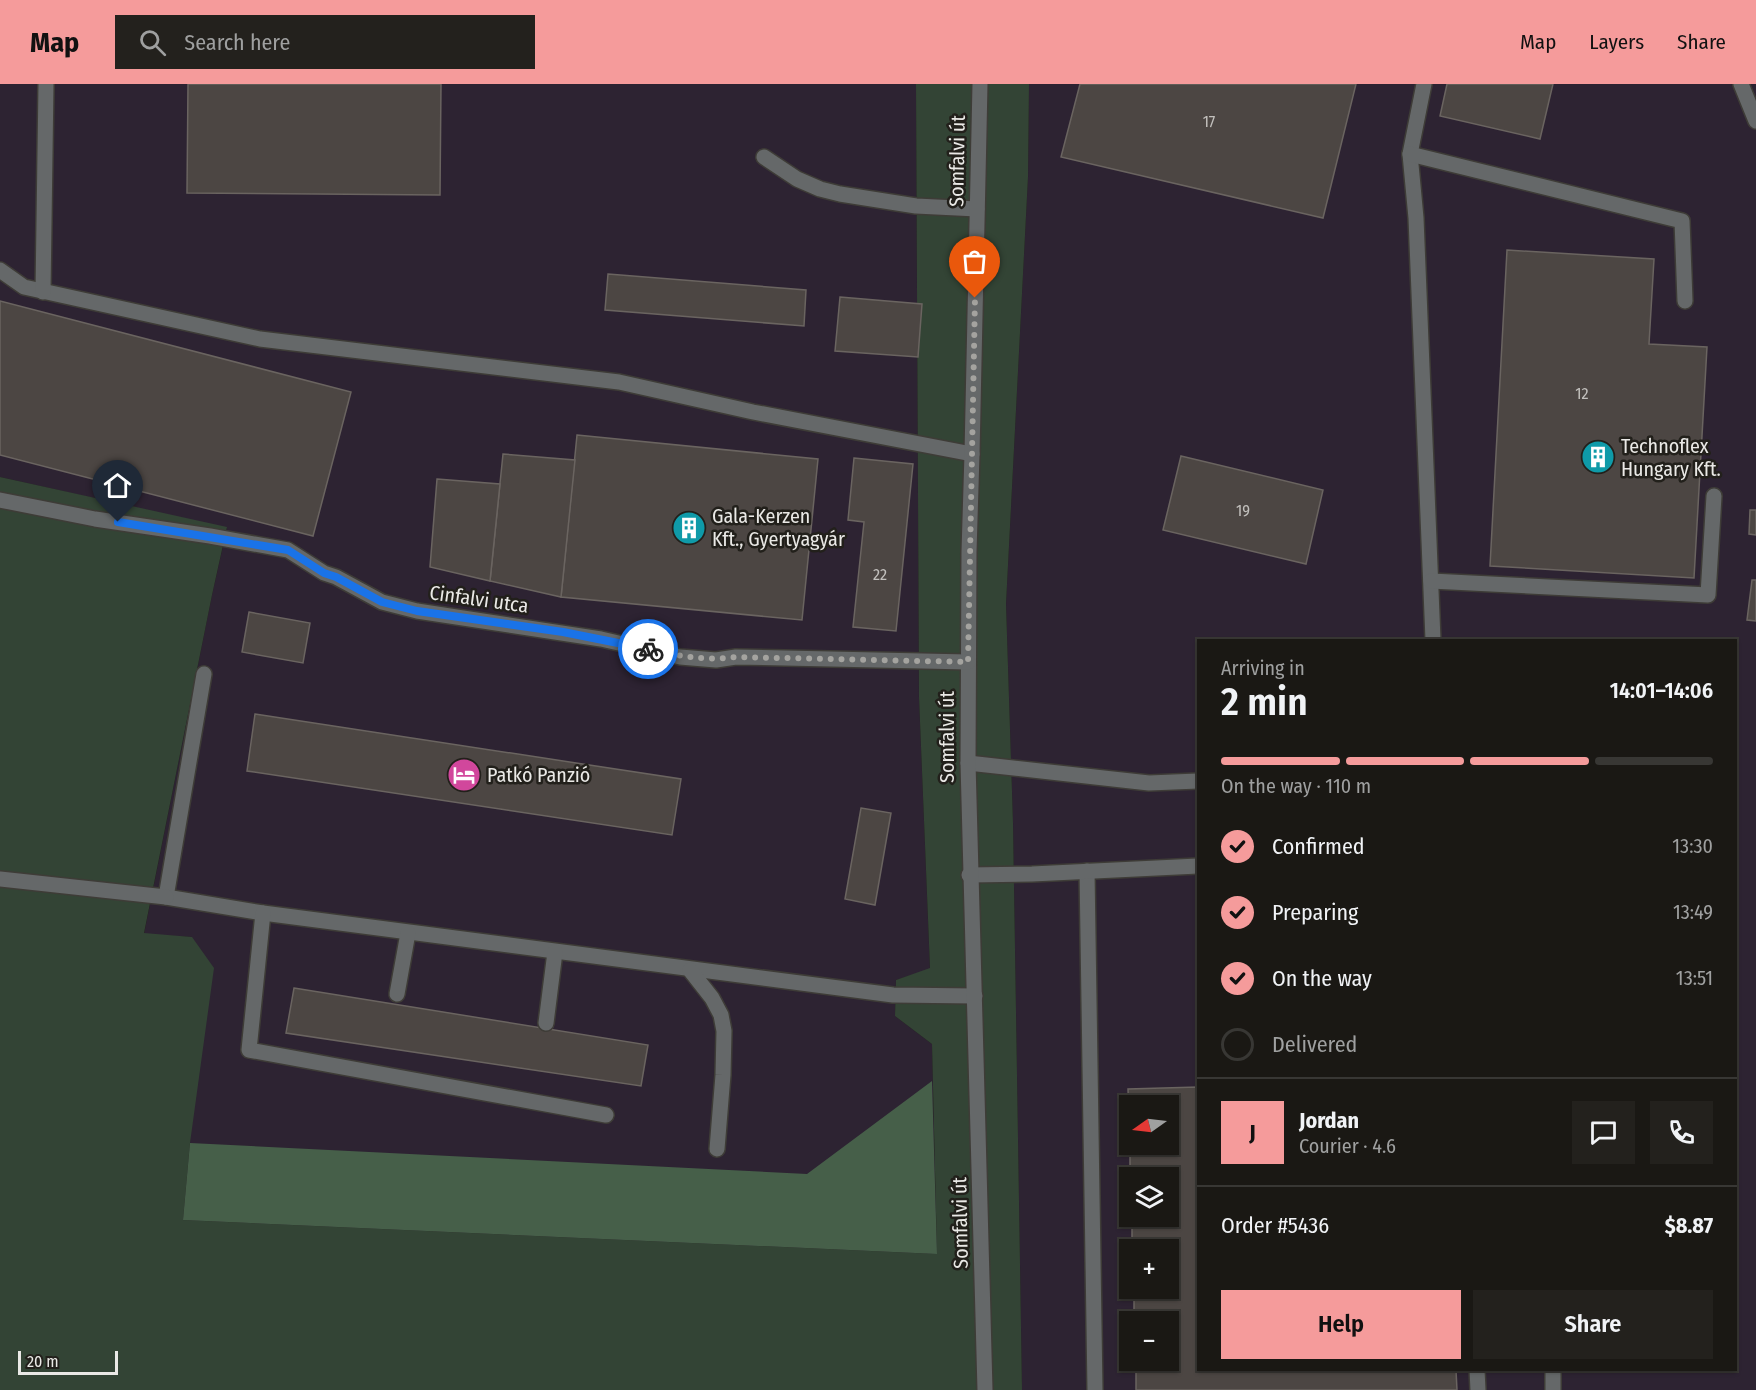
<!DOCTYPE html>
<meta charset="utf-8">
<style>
:root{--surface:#1a1814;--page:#23211d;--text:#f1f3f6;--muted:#9fa0a0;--line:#383734;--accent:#f59b9b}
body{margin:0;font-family:"Fira Sans Condensed",sans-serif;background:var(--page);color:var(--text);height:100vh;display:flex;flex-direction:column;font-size:22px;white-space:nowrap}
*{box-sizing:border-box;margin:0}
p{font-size:20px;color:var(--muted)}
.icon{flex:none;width:33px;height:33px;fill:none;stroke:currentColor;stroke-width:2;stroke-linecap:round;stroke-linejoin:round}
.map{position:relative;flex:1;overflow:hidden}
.sheet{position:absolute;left:1197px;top:555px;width:540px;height:732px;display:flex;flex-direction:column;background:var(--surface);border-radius:0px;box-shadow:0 2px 4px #0004,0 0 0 2px var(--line)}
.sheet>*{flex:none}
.needle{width:39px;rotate:256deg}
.controls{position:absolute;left:1119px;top:1011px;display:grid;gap:12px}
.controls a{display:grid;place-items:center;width:60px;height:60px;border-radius:0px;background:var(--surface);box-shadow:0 2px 4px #0004,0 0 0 2px var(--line);font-size:30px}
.scale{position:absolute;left:18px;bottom:15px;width:100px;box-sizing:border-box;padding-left:6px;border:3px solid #eae9e6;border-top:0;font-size:16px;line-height:21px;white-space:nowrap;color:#eae9e6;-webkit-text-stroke:4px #22201b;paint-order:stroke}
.pin{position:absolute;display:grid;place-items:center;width:51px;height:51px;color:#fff;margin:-62px -26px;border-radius:50% 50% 50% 0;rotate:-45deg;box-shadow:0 0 6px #0007}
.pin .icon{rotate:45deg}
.courier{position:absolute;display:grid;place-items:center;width:60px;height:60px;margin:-30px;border:4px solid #1a73e8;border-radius:50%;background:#fff;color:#222;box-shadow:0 2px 8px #0007}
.head em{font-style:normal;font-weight:600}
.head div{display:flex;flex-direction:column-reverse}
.head{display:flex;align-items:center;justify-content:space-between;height:102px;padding:0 24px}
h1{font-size:39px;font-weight:600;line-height:45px}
.bar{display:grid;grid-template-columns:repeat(4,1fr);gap:9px 6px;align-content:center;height:72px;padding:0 24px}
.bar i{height:8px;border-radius:4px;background:var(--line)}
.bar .on{background:var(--accent)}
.bar p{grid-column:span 4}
.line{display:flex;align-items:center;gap:15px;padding:0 24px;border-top:2px solid var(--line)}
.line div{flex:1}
.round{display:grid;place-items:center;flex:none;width:63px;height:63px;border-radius:0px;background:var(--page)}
ol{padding:0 24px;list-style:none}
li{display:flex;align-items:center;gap:18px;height:66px}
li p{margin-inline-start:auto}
li .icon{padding:6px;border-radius:50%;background:var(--accent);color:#111;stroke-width:4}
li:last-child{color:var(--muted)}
li i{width:33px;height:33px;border:3px solid var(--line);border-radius:50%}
.primary-button{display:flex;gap:12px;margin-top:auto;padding:12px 24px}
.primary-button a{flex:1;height:69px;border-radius:0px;background:var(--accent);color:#111;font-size:24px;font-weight:600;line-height:69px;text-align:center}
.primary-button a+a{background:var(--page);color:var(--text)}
header{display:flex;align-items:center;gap:36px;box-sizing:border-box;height:84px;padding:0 30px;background:var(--accent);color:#111}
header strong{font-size:28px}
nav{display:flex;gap:33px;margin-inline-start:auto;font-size:21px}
.search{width:420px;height:54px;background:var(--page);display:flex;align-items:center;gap:15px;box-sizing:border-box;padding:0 21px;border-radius:0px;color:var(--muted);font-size:22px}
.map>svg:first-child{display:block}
.industrial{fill:#2d2332;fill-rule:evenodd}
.green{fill:#334435}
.forest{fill:#465f49}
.building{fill:#4c4643;stroke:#6a6460;stroke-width:1.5}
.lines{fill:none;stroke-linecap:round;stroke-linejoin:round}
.service-casing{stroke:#3e3c37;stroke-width:18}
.minor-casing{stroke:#3e3c37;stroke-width:18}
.service{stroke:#656869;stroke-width:15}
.minor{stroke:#656869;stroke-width:15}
.done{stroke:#a4a39f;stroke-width:6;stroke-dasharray:0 10.8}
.route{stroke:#1a73e8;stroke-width:8}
.labels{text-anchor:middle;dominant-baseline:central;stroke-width:5;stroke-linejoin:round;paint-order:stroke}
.number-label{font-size:16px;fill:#c2c0bd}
.street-label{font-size:20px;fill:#eae9e6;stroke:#22201b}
.poi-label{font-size:20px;fill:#eae9e6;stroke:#22201b;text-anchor:start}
</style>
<header>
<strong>Map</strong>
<div class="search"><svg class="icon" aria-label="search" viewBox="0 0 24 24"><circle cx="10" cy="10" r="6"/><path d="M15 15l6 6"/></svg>Search here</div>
<nav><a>Map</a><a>Layers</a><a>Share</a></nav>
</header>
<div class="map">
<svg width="1756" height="1306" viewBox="0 0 1756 1306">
<rect width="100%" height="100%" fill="#22201b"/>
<g class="industrial">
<polygon points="0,0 916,0 919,613 930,885 896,896 895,932 932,960 937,1170 183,1136 190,1059 192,853 144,850 212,511 227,444 0,393"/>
<path d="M 1029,0 L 1756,0 L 1756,1306 L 1022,1306 L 1013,739 L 1006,520 L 1028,93 ZM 1198,556 L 1736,556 L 1736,1286 L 1198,1286 ZM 1130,1022 L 1168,1022 L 1168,1060 L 1130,1060 ZM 1130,1094 L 1168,1094 L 1168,1132 L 1130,1132 ZM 1130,1166 L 1168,1166 L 1168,1204 L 1130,1204 ZM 1130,1238 L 1168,1238 L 1168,1276 L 1130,1276 Z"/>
</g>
<polygon class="green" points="916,0 1029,0 1028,93 1006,520 1013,739 1022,1306 0,1306 0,393 227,443 212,511 144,849 192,853 214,884 190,1059 183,1136 937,1170 932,960 895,932 896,896 930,884 919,613"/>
<polygon class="forest" points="932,997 937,1170 183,1136 190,1059 807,1090"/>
<g class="building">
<polygon points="188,0 441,0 440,111 187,109"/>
<polygon points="1080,0 1356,0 1323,134 1061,73"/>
<polygon points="1447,0 1553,0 1540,55 1440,32"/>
<polygon points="1507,166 1654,175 1649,260 1707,263 1694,494 1490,482"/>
<polygon points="608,190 806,206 804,242 605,226"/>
<polygon points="840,213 922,220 918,273 835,267"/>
<polygon points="0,217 351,308 313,452 0,371"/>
<polygon points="577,351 818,375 802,536 561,513"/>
<polygon points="503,370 575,376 561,513 490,497"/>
<polygon points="1181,372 1323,406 1306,480 1163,446"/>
<polygon points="854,374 913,380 896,547 853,543 864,438 848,436"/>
<polygon points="437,395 500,400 490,497 430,483"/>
<polygon points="1750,426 1756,426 1756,451 1749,450"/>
<polygon points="1752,496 1756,496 1756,537 1747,536"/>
<polygon points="249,528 310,539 303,579 242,568"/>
<polygon points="255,630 681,695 672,751 247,687"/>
<polygon points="861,724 891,729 875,821 845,815"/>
<polygon points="294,904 648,961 641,1002 286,949"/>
<polygon points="1198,1003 1198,1286 1456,1286 1457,1306 1136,1306 1136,1276 1168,1276 1168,1238 1134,1238 1134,1204 1168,1204 1168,1166 1132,1166 1132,1132 1168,1132 1168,1094 1130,1094 1130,1060 1168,1060 1168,1022 1130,1022 1130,1060 1128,1005"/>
</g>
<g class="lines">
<defs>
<g id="service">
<polyline points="1424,0 1410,70 1416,134 1433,556"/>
<polyline points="1741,0 1756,37"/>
<polyline points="1410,70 1682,137 1685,217"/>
<polyline points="764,73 797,95 820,105 840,110 916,122 977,125"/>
<polyline points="0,186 24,203 260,255 619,298 753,328 972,370"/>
<polyline points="43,208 46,0"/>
<polyline points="1431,497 1708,511 1714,412"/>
<polyline points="204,590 166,813 263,829 893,911 975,912"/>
<polyline points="968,679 1149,699 1198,697"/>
<polyline points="1087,787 1095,1306"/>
<polyline points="969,791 1032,790 1198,782"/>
<polyline points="0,795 166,813"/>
<polyline points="263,829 249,966 606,1031"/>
<polyline points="690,886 712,914 721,931 724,947 723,991 717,1065"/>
<polyline points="397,910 408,849"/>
<polyline points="546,939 555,868"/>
<polyline points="1477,1286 1478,1306"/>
<polyline points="1553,1306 1553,1286"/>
</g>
<g id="minor">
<polyline points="980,0 972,370 969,468 968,679 985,1306"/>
<polyline points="0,416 95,435 210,452 288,466 324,489 336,493 382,518 417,527 601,555 680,573 716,576 736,573 968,578"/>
</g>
</defs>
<use href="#service" class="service-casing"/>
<use href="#minor" class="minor-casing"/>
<use href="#service" class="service"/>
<use href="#minor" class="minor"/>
</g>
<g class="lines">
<path class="done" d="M 648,565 C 678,572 705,577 736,573 L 968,578 L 975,214"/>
<polyline class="route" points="118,438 288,466 324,489 336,493 382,518 417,527 563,548 648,565"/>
</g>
<defs>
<symbol id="building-disc" viewBox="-11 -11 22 22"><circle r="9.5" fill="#0f9aa8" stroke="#22201b"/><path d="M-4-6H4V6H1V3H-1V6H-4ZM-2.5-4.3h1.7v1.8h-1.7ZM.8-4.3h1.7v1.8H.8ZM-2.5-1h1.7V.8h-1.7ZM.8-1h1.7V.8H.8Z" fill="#fff"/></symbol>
<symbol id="hotel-disc" viewBox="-11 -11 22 22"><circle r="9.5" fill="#d1479c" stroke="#22201b"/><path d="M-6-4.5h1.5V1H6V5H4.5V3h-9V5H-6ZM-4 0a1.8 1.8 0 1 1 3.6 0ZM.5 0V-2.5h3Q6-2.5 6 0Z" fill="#fff"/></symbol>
</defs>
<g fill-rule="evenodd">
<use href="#building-disc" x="1579" y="354" width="38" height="38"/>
<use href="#building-disc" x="670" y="425" width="38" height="38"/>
<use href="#hotel-disc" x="445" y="672" width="38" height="38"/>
</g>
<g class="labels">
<g class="number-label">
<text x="1209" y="37">17</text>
<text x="1582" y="309">12</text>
<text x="1243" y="426">19</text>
<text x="880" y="490">22</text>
</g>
<g class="street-label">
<text transform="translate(957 77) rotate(-89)">Somfalvi út</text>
<text transform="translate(479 515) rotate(8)">Cinfalvi utca</text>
<text transform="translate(947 653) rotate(-90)">Somfalvi út</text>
<text transform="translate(960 1139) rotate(-91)">Somfalvi út</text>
</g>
<g class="poi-label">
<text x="1621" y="362">Technoflex<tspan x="1621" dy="23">Hungary Kft.</tspan></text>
<text x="712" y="432">Gala-Kerzen<tspan x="712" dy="23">Kft., Gyertyagyár</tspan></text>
<text x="487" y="691">Patkó Panzió</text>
</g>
</g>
</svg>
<div class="controls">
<a><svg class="needle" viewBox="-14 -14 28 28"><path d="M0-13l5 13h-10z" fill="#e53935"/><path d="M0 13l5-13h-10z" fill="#9fa0a0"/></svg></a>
<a><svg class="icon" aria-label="layers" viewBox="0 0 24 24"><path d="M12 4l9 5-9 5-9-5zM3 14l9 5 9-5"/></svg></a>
<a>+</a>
<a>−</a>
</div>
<div class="scale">20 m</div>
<div class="pin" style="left:975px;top:214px;background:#ea580c"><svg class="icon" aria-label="bag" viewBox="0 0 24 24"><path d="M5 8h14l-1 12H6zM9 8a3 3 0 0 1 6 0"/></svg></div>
<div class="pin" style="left:118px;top:438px;background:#1f2937"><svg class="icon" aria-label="home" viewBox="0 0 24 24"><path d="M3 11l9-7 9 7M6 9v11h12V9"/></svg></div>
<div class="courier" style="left:648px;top:565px"><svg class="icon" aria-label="bike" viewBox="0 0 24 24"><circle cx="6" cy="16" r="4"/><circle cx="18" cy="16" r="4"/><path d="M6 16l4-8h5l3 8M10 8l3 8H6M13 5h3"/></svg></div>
<section class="sheet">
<div class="head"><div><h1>2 min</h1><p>Arriving in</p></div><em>14:01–14:06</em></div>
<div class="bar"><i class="on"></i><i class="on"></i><i class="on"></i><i></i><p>On the way · 110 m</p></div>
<ol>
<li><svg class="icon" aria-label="check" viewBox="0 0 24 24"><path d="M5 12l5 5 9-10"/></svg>Confirmed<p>13:30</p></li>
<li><svg class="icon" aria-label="check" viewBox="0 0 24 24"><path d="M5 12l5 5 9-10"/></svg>Preparing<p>13:49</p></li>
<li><svg class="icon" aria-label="check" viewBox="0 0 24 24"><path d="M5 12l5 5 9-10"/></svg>On the way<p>13:51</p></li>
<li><i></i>Delivered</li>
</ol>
<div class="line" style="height:108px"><b class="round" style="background:var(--accent);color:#111">J</b><div><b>Jordan</b><p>Courier · 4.6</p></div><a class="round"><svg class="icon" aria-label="chat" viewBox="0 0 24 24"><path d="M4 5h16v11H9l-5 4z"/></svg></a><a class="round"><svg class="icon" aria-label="phone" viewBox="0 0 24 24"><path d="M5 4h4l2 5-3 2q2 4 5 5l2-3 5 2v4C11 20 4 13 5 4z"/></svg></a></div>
<div class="line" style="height:78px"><div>Order #5436</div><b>$8.87</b></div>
<div class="primary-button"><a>Help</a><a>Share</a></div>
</section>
</div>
